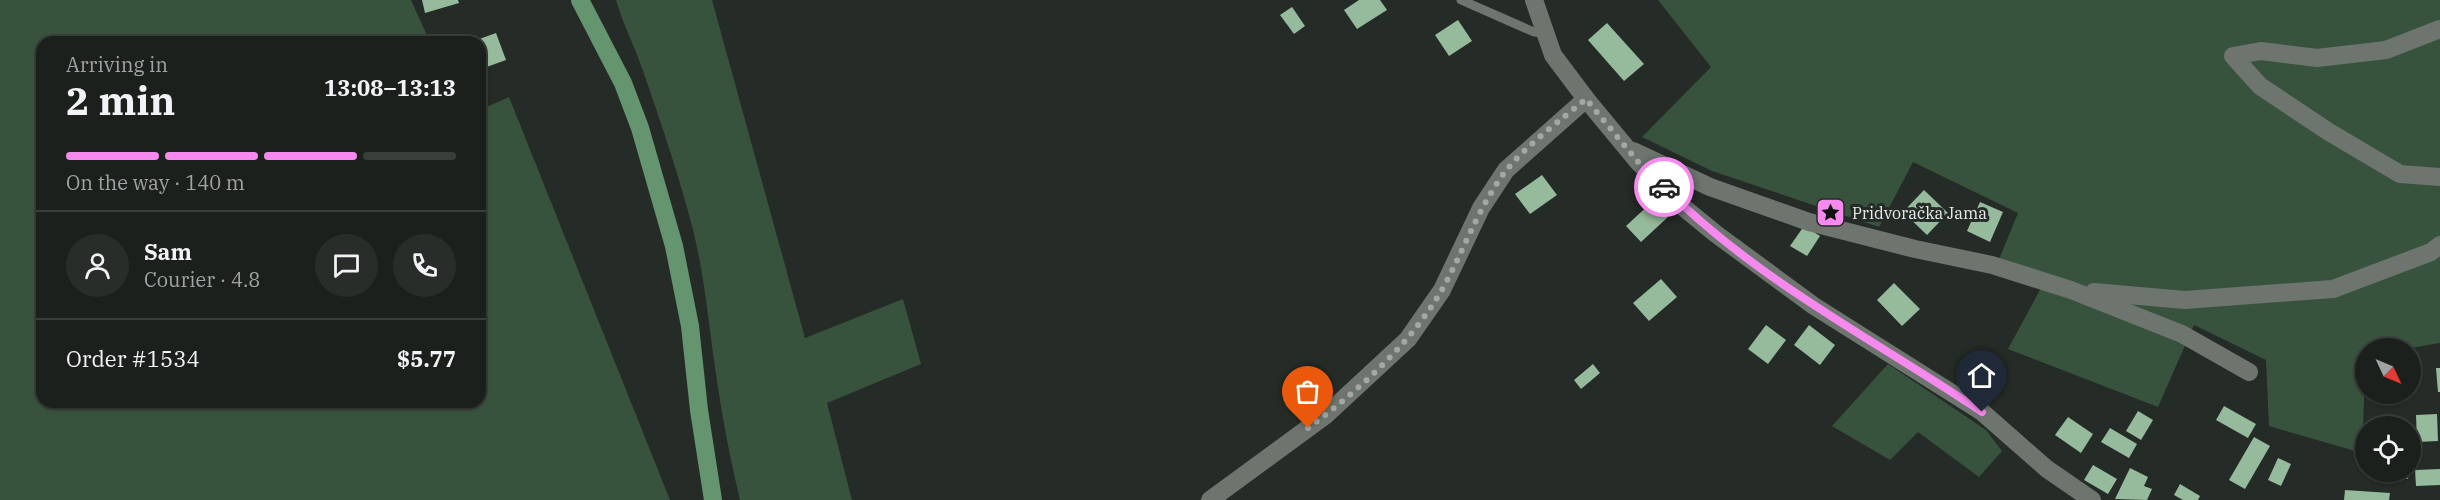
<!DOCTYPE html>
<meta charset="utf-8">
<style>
:root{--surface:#1c201c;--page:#292d29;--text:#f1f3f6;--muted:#a0a3a3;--line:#3a3e3b;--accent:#f589ee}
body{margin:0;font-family:"IBM Plex Serif",serif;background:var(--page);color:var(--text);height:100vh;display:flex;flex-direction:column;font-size:22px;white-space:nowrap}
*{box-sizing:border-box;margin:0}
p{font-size:20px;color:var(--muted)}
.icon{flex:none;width:33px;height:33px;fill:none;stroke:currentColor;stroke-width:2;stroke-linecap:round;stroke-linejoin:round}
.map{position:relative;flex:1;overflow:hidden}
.drawer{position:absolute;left:36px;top:36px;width:450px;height:372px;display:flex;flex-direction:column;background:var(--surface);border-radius:18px;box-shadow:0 2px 4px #0004,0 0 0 2px var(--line)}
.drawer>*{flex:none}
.needle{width:39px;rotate:134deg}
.fabs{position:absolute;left:2355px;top:338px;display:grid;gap:12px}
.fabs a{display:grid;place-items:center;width:66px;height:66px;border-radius:50%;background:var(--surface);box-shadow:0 2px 4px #0004,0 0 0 2px var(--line);font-size:30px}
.pin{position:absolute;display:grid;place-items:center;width:51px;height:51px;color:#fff;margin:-62px -26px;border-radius:50% 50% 50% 0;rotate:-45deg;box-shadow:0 0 6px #0007}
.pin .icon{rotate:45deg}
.courier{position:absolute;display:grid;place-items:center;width:60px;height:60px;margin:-30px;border:4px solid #f589ee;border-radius:50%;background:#fff;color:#222;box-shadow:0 2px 8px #0007}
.head em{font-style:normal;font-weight:800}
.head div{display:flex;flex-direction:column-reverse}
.head{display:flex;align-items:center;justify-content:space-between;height:102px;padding:0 30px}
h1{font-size:39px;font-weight:800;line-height:45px}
.bar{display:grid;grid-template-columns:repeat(4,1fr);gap:9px 6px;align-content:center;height:72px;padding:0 30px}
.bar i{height:8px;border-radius:4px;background:var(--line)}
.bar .current{background:var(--accent)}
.bar p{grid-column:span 4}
.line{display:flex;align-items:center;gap:15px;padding:0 30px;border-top:2px solid var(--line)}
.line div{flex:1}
.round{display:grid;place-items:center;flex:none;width:63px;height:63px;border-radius:32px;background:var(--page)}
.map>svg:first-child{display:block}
.green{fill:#38533d}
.building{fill:#96bb9c}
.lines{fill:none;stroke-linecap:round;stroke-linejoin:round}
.service{stroke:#6e756f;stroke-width:9}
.minor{stroke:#6e756f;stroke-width:18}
.primary{stroke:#64956e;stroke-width:18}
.done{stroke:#a4a8a5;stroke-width:6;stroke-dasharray:0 10.8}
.route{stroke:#f589ee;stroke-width:8}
.labels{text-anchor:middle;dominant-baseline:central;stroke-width:6;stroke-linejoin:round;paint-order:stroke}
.poi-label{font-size:16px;fill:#e8ece9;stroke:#252b26;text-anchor:start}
</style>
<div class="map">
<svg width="2440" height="500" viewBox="0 0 2440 500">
<rect width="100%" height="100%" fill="#252b26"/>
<g class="green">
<polygon points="0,0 411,0 430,42 42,42 42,402 480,402 480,110 509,97 670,500 0,500"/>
<path d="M 616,0 L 712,0 L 805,338 L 903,299 L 921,364 L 827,403 L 852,500 L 740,500 C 730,458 722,417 716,374 C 709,327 705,280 694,234 C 680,178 661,123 642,68 C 634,45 623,24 616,0 Z"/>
<polygon points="1658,0 2440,0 2440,343 2410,348 2366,348 2362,453 2269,426 2266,360 2194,325 2158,407 2008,349 2041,288 1993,274 2018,213 1913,162 1879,227 1712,171 1642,137 1711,67"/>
<polygon points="1888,364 1986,430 2002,451 1979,477 1918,432 1890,460 1832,426"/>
</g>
<g class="building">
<polygon points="422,0 458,0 459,3 425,13"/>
<polygon points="1359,0 1380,0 1387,10 1357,29 1344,10"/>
<polygon points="1292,7 1305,26 1294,34 1280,15"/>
<polygon points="1458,20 1472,41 1449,56 1435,35"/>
<polygon points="1607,23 1644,64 1624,81 1588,40"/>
<polygon points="496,33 506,60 481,69 480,42 471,42"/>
<polygon points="1542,175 1557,195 1530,214 1515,194"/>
<polygon points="1924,190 1948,213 1927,235 1903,212"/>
<polygon points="1653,201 1668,217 1641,242 1626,226"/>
<polygon points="1980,202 2003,212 1990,242 1967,231"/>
<polygon points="1804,226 1820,236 1807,256 1790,246"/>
<polygon points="1661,279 1677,297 1649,321 1633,303"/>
<polygon points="1894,283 1920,309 1902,326 1877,300"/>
<polygon points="1766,325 1786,340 1768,364 1748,349"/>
<polygon points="1809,325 1835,345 1820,365 1794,345"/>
<polygon points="1975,355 2006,371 1993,398 1961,382"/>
<polygon points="1593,364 1600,373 1581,389 1574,380"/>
<polygon points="2436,368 2440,368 2440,392 2438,392"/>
<polygon points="2224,406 2256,424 2248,438 2216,420"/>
<polygon points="2138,411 2153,420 2141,440 2126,431"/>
<polygon points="2437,414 2438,441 2417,442 2416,415"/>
<polygon points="2068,417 2093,434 2081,453 2055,435"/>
<polygon points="2110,428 2137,444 2129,458 2101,442"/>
<polygon points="2254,437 2270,446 2245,489 2229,480"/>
<polygon points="2278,458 2291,464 2281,486 2268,480"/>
<polygon points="2093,465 2117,479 2108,494 2084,480"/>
<polygon points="2130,468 2148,477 2144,486 2152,489 2147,500 2115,499"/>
<polygon points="2440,469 2440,485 2416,486 2415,470"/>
<polygon points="2388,471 2409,471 2408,479 2387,475"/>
<polygon points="2180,484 2200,496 2198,500 2183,500 2174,495"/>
<polygon points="2345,490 2390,493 2389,500 2344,500"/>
</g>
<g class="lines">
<polyline class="service" points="1461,0 1534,32 1545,33"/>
<g class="minor">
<polyline points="1534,0 1553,55 1586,99 1639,163 1683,207 1716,234 1814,306 1982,412 2047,469 2092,500"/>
<polyline points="2440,29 2386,50 2317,58 2261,51 2233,56 2260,86 2329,132 2400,174 2440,177"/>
<polyline points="1633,151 1710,187 1809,222 1915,249 1992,265 2071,290 2182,334 2249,372"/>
<polyline points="2094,292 2185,300 2333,289 2431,252 2440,245"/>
<polyline points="1210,500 1326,415 1408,339 1442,290 1481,208 1506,170 1586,99"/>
</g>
<polyline class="primary" points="580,0 623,83 640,128 674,246 690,326 699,410 713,500"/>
</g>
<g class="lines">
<path class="done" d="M 1308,428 C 1359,390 1411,344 1443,288 C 1464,250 1478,208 1505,172 C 1523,148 1562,119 1586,99 L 1639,163 L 1664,187"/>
<path class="route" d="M 1664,187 C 1756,280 1875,340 1982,412"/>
</g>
<defs>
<symbol id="sight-square" viewBox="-11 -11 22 22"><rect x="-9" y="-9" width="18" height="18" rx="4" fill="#f589ee" stroke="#252b26"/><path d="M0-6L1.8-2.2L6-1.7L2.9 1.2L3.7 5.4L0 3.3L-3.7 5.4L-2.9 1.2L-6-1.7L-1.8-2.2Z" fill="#111"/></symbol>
</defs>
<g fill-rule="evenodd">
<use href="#sight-square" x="1814" y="196" width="33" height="33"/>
</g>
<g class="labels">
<g class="poi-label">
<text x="1852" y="213">Pridvoračka Jama</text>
</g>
</g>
</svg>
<div class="fabs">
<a><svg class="needle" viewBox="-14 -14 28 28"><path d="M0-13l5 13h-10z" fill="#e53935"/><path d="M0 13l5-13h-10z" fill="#a0a3a3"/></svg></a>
<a><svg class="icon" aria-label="locate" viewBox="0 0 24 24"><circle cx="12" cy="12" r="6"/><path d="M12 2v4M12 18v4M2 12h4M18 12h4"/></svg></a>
</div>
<div class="pin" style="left:1308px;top:428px;background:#ea580c"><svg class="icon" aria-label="bag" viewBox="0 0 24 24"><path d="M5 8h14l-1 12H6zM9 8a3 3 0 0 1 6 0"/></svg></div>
<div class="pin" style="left:1982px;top:412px;background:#1f2937"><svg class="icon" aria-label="home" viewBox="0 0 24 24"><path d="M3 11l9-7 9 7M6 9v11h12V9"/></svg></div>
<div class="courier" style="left:1664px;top:187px"><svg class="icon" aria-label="car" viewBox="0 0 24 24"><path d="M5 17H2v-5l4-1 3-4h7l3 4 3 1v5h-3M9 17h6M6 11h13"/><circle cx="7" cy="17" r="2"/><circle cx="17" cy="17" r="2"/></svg></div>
<section class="drawer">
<div class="head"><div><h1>2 min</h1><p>Arriving in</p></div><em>13:08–13:13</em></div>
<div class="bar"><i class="current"></i><i class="current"></i><i class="current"></i><i></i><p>On the way · 140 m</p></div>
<div class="line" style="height:108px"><a class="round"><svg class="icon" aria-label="person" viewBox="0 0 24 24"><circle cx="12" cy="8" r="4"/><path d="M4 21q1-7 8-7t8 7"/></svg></a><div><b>Sam</b><p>Courier · 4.8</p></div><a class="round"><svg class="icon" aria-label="chat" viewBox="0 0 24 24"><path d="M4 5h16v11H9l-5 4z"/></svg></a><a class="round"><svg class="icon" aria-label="phone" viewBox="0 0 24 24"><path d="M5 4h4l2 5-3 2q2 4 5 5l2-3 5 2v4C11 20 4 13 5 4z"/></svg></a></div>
<div class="line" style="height:78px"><div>Order #1534</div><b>$5.77</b></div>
</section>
</div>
